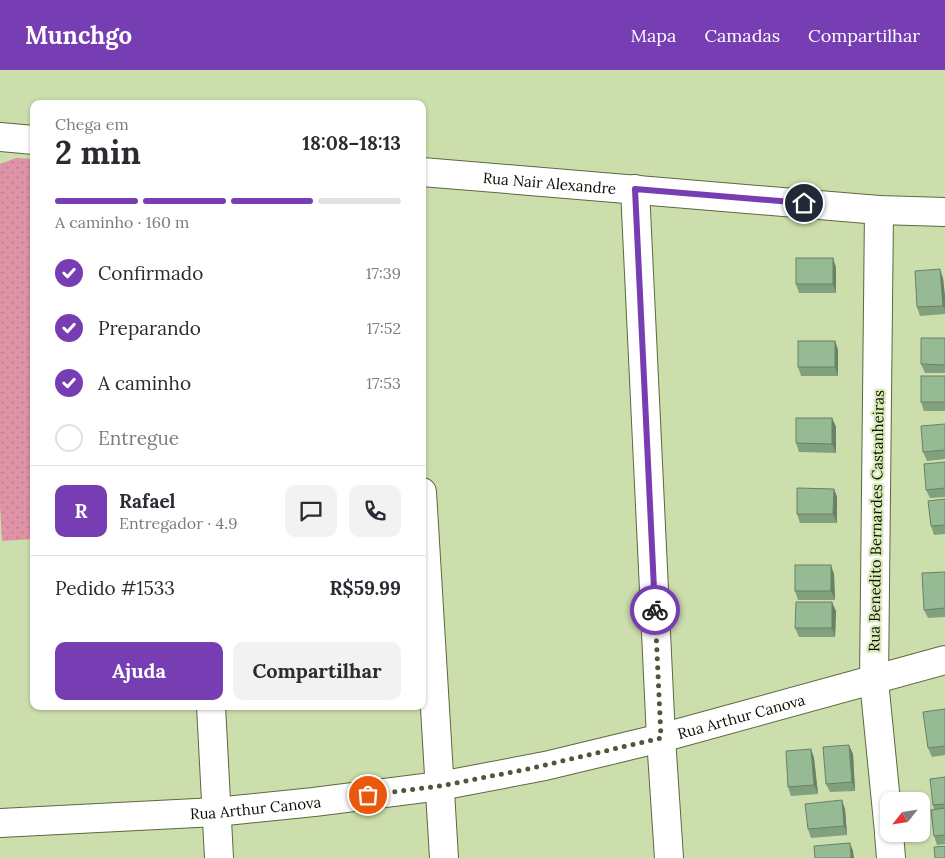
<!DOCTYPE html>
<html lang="pt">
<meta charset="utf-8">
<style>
:root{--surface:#fff;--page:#f2f2f3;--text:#2b2b33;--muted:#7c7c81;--line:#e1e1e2;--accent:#773db3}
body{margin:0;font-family:Lora,serif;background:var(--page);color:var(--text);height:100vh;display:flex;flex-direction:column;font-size:19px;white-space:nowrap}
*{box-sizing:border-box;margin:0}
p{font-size:16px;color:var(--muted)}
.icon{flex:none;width:28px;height:28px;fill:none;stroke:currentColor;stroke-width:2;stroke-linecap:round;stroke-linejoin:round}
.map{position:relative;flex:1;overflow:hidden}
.drawer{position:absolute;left:30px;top:30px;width:396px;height:610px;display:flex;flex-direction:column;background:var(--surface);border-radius:10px;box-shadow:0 1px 4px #0004}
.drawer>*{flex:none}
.needle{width:32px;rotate:240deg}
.fabs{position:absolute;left:880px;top:722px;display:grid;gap:10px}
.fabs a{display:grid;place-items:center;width:50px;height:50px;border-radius:10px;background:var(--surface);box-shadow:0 1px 4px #0004;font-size:25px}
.pin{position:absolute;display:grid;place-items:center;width:42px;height:42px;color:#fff;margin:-21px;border:2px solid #fff;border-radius:50%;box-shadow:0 1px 5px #0007}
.courier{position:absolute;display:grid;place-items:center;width:50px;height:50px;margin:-25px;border:4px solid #773db3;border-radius:50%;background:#fff;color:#222;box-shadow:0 1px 6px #0007}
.head em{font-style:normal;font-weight:700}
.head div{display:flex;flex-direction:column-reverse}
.head{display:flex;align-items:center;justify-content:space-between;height:85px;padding:0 25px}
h1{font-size:32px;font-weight:700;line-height:38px}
.bar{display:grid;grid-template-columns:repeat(4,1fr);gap:8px 5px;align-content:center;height:60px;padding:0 25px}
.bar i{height:6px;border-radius:4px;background:var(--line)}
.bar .current{background:var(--accent)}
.bar p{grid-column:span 4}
.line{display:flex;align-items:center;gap:12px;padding:0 25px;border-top:1px solid var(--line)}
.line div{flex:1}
.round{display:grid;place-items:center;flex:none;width:52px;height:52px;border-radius:10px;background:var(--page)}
ol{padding:0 25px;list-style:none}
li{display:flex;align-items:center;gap:15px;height:55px}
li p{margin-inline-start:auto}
li .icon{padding:5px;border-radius:50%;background:var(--accent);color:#fff;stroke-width:4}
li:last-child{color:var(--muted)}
li i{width:28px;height:28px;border:2px solid var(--line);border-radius:50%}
.primary-button{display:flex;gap:10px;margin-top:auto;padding:10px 25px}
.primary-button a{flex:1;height:58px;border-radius:10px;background:var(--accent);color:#fff;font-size:20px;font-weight:700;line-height:58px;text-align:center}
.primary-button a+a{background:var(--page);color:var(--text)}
header{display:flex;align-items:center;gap:30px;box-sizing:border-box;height:70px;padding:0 25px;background:var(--accent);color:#fff}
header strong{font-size:24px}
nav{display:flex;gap:28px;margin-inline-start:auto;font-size:18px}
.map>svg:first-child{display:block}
.grass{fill:url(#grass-dots)}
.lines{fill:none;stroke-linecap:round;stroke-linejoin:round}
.minor-casing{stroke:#5b693d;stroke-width:30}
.minor{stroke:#fff;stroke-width:28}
.wall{fill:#81a07e}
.shaded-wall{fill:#698267}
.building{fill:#96ba93;stroke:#698267}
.done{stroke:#4e573d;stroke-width:5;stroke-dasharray:0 9}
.route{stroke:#773db3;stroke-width:6}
.labels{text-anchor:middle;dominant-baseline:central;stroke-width:4.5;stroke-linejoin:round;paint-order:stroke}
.street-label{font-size:15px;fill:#0a0f01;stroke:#daebb9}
</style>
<header>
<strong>Munchgo</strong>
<nav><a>Mapa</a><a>Camadas</a><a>Compartilhar</a></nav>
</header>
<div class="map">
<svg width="945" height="788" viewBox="0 0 945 788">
<defs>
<pattern id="grass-dots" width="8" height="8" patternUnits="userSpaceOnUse" patternTransform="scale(1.25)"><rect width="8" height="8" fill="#de93a6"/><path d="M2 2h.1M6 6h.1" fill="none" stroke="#bd7e8d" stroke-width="1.8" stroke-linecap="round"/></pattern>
</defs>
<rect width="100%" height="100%" fill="#cddead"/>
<polygon class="grass" points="16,88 34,89 34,469 2,471 0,433 0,94"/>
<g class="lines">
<defs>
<g id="minor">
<polyline points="0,67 34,70"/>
<path id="s1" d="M 422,102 L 879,140 L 945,142"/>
<polyline points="635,119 661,668 669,788"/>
<polyline points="879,140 874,611 889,762"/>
<polyline points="422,422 444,788"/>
<polyline points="211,636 219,788"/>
<path id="s2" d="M 0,753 L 216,742 L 314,732 L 440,716 L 545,696 L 661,668 L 945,590"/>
<polyline points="889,764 891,788"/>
</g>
</defs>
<use href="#minor" class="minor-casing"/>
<use href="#minor" class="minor"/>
</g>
<g class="wall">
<polygon points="836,197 836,223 799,223 796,214"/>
<polygon points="943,208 945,227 945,244 920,246 917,237"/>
<polygon points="945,268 945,303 925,303 921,294"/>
<polygon points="835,271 838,280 838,306 801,306 798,297"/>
<polygon points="945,306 945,341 924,341 921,332"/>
<polygon points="832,348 836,357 836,383 799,382 796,373"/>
<polygon points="945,354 945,389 927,391 923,382"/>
<polygon points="945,392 945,427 930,428 926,420"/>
<polygon points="834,419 837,427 837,453 800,453 797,444"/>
<polygon points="945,429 945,464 934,465 931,456"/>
<polygon points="945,502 945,547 928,548 924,540"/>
<polygon points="834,504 835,530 798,530 795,521"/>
<polygon points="836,541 835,567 799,567 795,558"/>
<polygon points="945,639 945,685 932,687 928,678"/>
<polygon points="811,679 814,688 818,724 791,726 788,717"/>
<polygon points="853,684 855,721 830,722 826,714"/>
<polygon points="945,707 945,774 937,775 934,766 934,739 933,735"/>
<polygon points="845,739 847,765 811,768 808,759"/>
</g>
<g class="shaded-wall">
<polygon points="833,188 836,197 836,223 833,214"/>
<polygon points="940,199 943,208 945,227 945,240 943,236"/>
<polygon points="835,271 838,280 838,306 835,297"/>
<polygon points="832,348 836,357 836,383 832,374"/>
<polygon points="834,419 837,427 837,453 833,444"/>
<polygon points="831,495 834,504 835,530 831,521"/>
<polygon points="832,532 836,541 835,567 832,558"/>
<polygon points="849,675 853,684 855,721 852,712"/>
<polygon points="811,679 814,688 818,724 814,715"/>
<polygon points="842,730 845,739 847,765 844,756"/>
<polygon points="850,773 853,781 854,788 851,788"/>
</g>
<g class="building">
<rect x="796" y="188" width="37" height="26"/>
<polygon points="940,199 943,236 917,237 915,201"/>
<polygon points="921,268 945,268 945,295 921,294"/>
<rect x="798" y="271" width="37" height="26"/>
<rect x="921" y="306" width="24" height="26"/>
<polygon points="796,348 832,348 832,374 796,373"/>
<polygon points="945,354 945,380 923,382 921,356"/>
<polygon points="945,392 945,418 926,420 924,394"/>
<polygon points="797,418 834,419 833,444 797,444"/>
<polygon points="945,429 945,455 931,456 928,431"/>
<rect x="795" y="495" width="36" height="26"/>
<polygon points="945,502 945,538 924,540 922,503"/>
<polygon points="796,532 832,532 832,558 795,558"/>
<polygon points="945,639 945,676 928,678 923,642"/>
<polygon points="849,675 852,712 826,714 823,677"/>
<polygon points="811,679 814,715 788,717 786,681"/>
<polygon points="945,707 945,734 933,735 930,709"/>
<polygon points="842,730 844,756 808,759 805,734"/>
<polygon points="945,738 945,765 934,766 931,740"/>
<polygon points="850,773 851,788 815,788 814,776"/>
<polygon points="945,776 945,788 935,788 934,777"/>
</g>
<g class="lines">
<polyline class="done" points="368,725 440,716 528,699 661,668 655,540"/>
<polyline class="route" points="655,540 635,119 804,133"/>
</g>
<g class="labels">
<g class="street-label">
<text stroke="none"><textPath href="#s1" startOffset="128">Rua Nair Alexandre</textPath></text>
<text transform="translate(876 451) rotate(-89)">Rua Benedito Bernardes Castanheiras</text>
<text stroke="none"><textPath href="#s2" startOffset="751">Rua Arthur Canova</textPath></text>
<text stroke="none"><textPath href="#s2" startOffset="256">Rua Arthur Canova</textPath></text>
</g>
</g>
</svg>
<div class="fabs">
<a><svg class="needle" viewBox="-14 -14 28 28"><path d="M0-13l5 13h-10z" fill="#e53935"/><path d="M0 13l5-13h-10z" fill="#7c7c81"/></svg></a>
</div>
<div class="pin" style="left:368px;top:725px;background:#ea580c"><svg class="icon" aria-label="bag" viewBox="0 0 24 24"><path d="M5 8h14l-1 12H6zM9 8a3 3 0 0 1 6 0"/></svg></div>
<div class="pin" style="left:804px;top:133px;background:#1f2937"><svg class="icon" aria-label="home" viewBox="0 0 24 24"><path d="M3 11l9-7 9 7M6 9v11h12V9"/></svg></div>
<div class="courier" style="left:655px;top:540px"><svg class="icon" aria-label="bike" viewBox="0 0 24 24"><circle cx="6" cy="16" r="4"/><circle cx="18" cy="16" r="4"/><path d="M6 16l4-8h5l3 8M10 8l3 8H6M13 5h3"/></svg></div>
<section class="drawer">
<div class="head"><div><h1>2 min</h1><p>Chega em</p></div><em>18:08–18:13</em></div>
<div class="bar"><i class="current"></i><i class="current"></i><i class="current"></i><i></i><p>A caminho · 160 m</p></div>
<ol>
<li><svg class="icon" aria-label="check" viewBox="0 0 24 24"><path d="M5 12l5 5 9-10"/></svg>Confirmado<p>17:39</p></li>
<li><svg class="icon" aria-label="check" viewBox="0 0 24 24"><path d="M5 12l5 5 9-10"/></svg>Preparando<p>17:52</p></li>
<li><svg class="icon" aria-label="check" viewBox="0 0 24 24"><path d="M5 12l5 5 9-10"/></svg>A caminho<p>17:53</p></li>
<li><i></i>Entregue</li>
</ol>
<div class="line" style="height:90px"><b class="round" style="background:var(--accent);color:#fff">R</b><div><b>Rafael</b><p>Entregador · 4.9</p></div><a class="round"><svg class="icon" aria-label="chat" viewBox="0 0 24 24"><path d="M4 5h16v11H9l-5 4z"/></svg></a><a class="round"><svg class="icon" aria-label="phone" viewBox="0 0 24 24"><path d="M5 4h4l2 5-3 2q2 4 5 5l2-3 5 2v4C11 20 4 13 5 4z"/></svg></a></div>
<div class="line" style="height:65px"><div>Pedido #1533</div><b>R$59.99</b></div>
<div class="primary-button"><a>Ajuda</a><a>Compartilhar</a></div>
</section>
</div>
